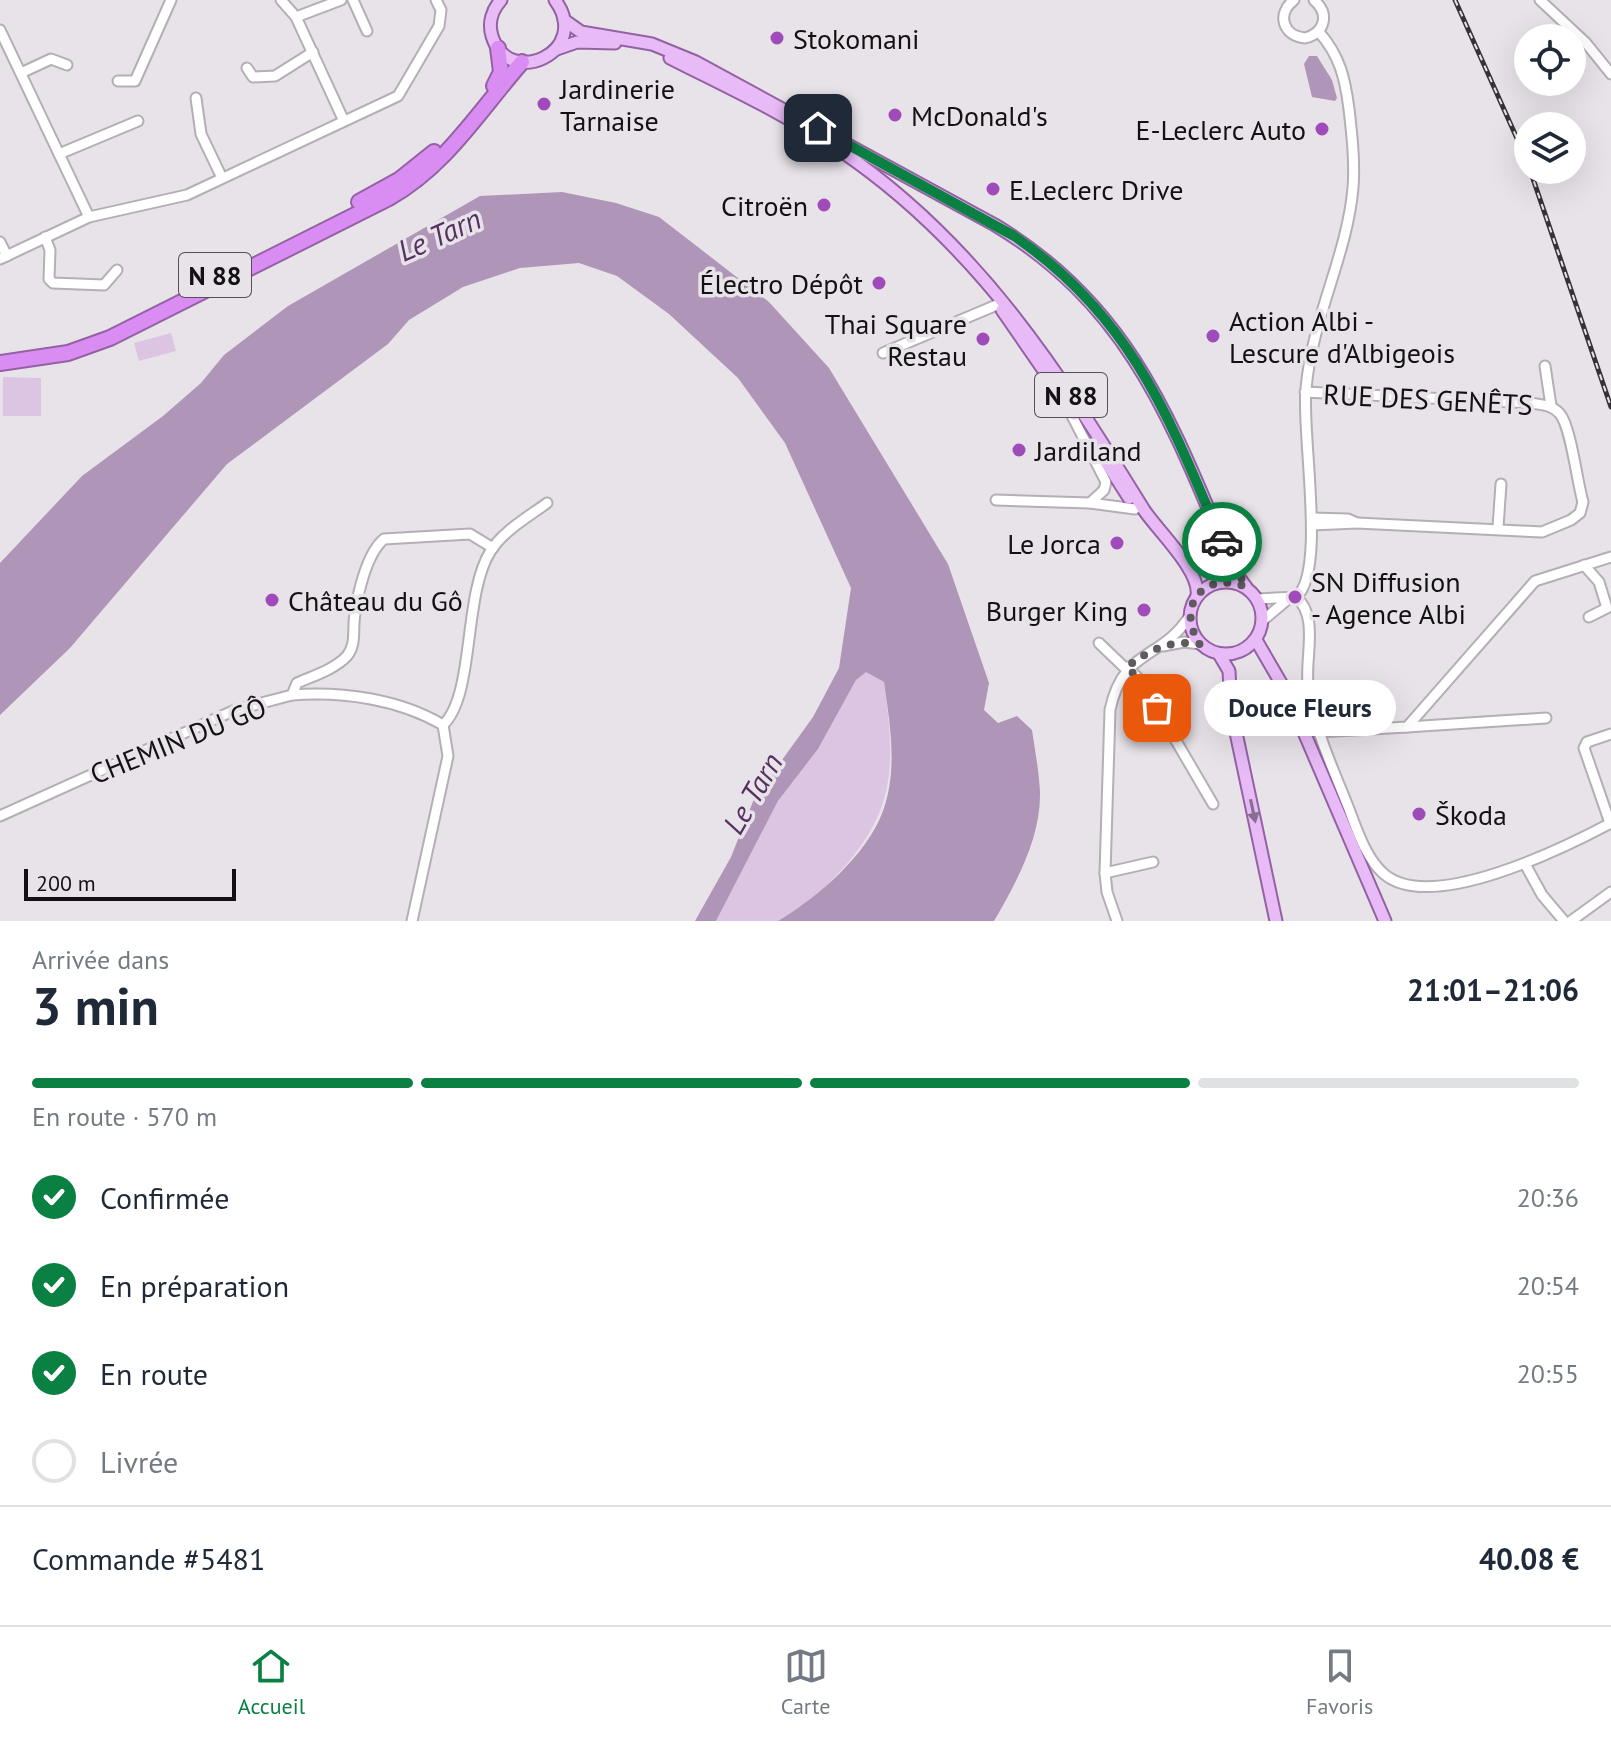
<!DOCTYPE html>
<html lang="fr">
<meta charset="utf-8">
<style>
:root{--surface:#fff;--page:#f2f2f3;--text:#1f2937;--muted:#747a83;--line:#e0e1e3;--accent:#0b8043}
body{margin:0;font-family:"PT Sans",sans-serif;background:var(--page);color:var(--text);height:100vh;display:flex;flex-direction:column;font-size:30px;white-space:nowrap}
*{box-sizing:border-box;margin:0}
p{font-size:26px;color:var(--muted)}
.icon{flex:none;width:44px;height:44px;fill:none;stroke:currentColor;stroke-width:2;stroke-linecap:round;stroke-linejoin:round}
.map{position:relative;height:921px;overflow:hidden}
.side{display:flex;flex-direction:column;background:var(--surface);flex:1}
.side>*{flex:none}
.buttons{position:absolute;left:1514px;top:24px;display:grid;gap:16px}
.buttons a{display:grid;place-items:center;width:72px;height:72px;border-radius:50%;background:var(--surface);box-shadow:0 8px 32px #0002;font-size:40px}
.scale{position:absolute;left:24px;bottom:20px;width:212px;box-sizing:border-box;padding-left:8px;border:4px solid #131113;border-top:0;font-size:22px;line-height:28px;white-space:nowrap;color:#131113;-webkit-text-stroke:6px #e8e3e9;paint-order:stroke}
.pin{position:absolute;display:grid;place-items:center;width:68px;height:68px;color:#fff;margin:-34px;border-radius:16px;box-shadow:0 4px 12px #0006}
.courier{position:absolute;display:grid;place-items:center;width:80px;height:80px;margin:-40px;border:6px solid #0b8043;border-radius:50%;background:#fff;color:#222;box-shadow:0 2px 10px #0007}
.bubble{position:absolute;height:56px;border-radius:28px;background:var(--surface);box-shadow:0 8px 32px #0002;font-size:26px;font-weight:800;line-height:56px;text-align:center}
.head em{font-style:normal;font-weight:800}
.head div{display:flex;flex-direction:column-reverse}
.head{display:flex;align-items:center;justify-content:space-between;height:136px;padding:0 32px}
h1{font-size:52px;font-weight:800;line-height:60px}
.bar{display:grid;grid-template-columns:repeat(4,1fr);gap:12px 8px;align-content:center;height:96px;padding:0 32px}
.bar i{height:10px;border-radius:6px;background:var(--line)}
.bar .on{background:var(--accent)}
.bar p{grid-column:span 4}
.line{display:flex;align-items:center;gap:20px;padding:0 32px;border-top:2px solid var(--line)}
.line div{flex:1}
ol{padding:0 32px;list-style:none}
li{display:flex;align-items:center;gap:24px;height:88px}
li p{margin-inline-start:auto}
li .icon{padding:8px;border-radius:50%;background:var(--accent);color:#fff;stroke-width:4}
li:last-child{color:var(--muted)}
li i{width:44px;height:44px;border:4px solid var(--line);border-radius:50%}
.tab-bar{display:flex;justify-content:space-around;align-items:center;height:112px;border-top:2px solid var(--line);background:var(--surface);font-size:22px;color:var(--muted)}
.tab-bar a{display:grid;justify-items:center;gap:4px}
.tab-bar .on{color:var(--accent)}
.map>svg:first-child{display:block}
.green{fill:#dbc5e3}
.water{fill:#af95b8}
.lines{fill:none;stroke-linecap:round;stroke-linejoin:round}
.minor-casing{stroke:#b3afb4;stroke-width:13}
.major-casing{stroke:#9462a4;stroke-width:15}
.highway-casing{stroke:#9462a4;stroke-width:18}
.minor{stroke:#fff;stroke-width:9}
.major{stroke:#e8bbf7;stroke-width:11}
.highway{stroke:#d98df2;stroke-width:14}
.rail-casing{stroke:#363336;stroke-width:5}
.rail{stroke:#e8e3e9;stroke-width:2;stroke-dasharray:6;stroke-linecap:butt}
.oneway{fill:#886e90}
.done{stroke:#5e5a5e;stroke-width:8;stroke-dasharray:0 14.4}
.route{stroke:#0b8043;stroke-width:10}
.poi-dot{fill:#9f4bb9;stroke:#e8e3e9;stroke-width:3}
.labels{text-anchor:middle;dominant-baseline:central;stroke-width:7;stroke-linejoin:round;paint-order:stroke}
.shield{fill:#e8e3e9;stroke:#535053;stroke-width:2}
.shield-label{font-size:26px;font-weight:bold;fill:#131113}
.poi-label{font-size:28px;fill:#131113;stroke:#e8e3e9;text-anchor:start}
.street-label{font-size:28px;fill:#131113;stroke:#e8e3e9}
.water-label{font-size:30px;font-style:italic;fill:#553161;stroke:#e8e3e9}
</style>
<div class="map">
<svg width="1611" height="921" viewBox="0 0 1611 921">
<rect width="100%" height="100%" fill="#e8e3e9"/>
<g class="green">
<polygon points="171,333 176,351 139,361 134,343"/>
<polygon points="3,377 41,378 41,416 3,416"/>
<path d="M 865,671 L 884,682 C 896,769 896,815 832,880 C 817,895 799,915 778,921 C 761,921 735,921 716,921 L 778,801 L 818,749 L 856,680 Z"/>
</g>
<g class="water">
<polygon points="1309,56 1317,56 1332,80 1337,98 1335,101 1312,97 1304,64"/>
<path d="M 562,192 L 616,203 L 659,217 L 769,302 L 829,368 L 948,564 L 989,683 L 984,710 L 998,723 L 1017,716 L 1032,730 C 1035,750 1039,772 1040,792 C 1041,838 1016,883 994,921 L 778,921 C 817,898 867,855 883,811 C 898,770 890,724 884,682 L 866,672 L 856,680 L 818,749 L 778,801 L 716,921 L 695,921 L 731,857 L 754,799 L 813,717 L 839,668 L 851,588 L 785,443 L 738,378 L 669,314 L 617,276 L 579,263 L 520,268 L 463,287 L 409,320 L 388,344 L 227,464 L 70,648 L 0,715 L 0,563 L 82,476 L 163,416 L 201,383 L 224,355 L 288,306 L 480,196 Z"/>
</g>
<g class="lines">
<defs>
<g id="minor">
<polyline points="281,0 296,17 343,119"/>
<polyline points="353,0 367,31"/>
<path d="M 1294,0 C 1276,14 1283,36 1305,38 C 1325,33 1330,14 1314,0"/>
<polyline points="1540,0 1586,43 1611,74"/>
<polyline points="296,17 341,0"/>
<polyline points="0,30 89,217"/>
<polyline points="247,68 253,77 275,76 313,52"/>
<polyline points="21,73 51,59 67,65"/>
<polyline points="118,81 135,81 171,0"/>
<polyline points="196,98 201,134 222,178"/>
<polyline points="59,154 138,121"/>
<polyline points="45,237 50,250 49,279 53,283 104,285 117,270"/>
<polyline points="0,242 7,256"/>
<polyline points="0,259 89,217 187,195 398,96 439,26 441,10 436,0"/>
<polyline points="883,353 999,304"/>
<polyline points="1545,366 1551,406"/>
<path d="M 1305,392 L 1531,403 C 1542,405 1553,405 1560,414 C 1571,427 1577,482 1583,502 L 1580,513 L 1571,520 L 1542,532 L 1357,523"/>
<polyline points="1069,410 1106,482 1104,490 1090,503"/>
<polyline points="996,500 1090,503 1135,509"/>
<polyline points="1312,518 1348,519 1357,523 1312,525"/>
<polyline points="1498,527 1501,484"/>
<polyline points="1584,565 1599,582 1607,608 1589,617"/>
<path d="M 1296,597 C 1319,616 1305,657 1308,684 C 1313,724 1330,762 1345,799 C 1355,823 1364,857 1384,874 C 1431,914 1564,848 1611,823"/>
<path d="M 1257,599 L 1296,597 C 1327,573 1301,432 1306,389 C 1312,318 1347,256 1353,188 C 1355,162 1352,135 1349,109 C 1345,78 1340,56 1319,32"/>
<polyline points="1262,621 1287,600"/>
<polyline points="1099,643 1126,669"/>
<polyline points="1163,646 1184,642 1200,644"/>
<polyline points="1127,667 1141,681 1213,804"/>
<path d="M 292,695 C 342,691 399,699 443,725 L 448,756 L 412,921"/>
<path d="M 443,725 C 475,695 463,596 490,552 C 503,531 528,517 547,503"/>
<polyline points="1407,727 1546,718"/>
<polyline points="1319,732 1407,727 1535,581 1611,557"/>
<path d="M 0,816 L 235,710 L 292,695 L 297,683 C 313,676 335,669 347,656 C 357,644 352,628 355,614 C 358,592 367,553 384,539 L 470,534 L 493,548"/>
<polyline points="1610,823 1584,748 1587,742 1611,734"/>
<polyline points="1525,864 1542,895 1564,921"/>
<polyline points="1105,873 1153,862"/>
<path d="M 1117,921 L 1107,892 L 1105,873 L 1110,710 C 1123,648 1160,661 1189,617"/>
<polyline points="1571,921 1611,892"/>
</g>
<g id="major">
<path d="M 501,0 C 492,10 488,23 492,36 C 508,90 593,52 555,0"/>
<path d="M 564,20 L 581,32 L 652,44 L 696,62 L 995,225 C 1135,309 1174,430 1235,572 L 1246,587"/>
<polyline points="557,49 577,42 615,43"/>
<path d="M 670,58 C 727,87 788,115 841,151 C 978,244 1059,372 1144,510 C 1158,531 1201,571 1197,596"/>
<polyline points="1002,310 1074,414"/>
<polyline points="1106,462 1129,498"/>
<circle cx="1226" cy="618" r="36"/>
<polyline points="1256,640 1288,695 1385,921"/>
<polyline points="1219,654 1229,671 1231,709 1276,921"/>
</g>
<g id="highway">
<polyline points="494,86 501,72 498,48"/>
<polyline points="359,202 399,180 434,152"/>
<path d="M 0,363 L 68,353 L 110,338 L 389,198 C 447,165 479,111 522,62"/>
</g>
</defs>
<use href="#minor" class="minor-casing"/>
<use href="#major" class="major-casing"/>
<use href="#highway" class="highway-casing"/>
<use href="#minor" class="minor"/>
<use href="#major" class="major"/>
<use href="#highway" class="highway"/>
<defs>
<g id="rail">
<polyline points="1455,0 1528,163"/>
<polyline points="1530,170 1611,407"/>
</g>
</defs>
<use href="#rail" class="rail-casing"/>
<use href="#rail" class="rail"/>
</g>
<defs><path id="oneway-solid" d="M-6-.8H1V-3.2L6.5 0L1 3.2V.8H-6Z" transform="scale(2)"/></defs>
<use class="oneway" href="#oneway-solid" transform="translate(1253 811) rotate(78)"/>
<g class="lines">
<path class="done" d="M 1157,708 L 1141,681 L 1127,667 C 1150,649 1170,640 1200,644 C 1175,607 1203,570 1246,587 L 1222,542"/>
<path class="route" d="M 818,128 L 1014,236 C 1132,317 1169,417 1222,542"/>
</g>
<g class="poi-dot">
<circle cx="777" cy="38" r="8"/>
<circle cx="544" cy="104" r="8"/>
<circle cx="895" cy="115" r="8"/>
<circle cx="1322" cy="129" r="8"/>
<circle cx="993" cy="189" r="8"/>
<circle cx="824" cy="205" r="8"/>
<circle cx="879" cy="283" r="8"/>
<circle cx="1213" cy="336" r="8"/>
<circle cx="983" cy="339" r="8"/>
<circle cx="1019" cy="450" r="8"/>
<circle cx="1117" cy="543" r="8"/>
<circle cx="1295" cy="597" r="8"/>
<circle cx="272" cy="600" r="8"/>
<circle cx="1144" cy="610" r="8"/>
<circle cx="1419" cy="814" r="8"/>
</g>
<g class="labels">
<g class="shield">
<rect x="179" y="253" width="72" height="44" rx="6"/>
<rect x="1035" y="373" width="72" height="44" rx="6"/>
</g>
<g class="shield-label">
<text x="215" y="275">N 88</text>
<text x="1071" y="395">N 88</text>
</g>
<g class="poi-label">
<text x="793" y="38">Stokomani</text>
<text x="560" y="88">Jardinerie<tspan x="560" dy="32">Tarnaise</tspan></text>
<text x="911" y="115">McDonald's</text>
<text x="1306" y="129" text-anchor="end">E-Leclerc Auto</text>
<text x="1009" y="189">E.Leclerc Drive</text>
<text x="808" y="205" text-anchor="end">Citroën</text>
<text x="863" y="283" text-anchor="end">Électro Dépôt</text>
<text x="1229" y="320">Action Albi -<tspan x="1229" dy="32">Lescure d'Albigeois</tspan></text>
<text x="967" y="323" text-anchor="end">Thai Square<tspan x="967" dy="32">Restau</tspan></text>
<text x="1035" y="450">Jardiland</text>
<text x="1101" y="543" text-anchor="end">Le Jorca</text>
<text x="1311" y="581">SN Diffusion<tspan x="1311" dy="32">- Agence Albi</tspan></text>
<text x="288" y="600">Château du Gô</text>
<text x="1128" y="610" text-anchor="end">Burger King</text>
<text x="1435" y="814">Škoda</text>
</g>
<g class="street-label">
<text transform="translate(1428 399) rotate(3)">RUE DES GENÊTS</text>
<text transform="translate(178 740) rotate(-22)">CHEMIN DU GÔ</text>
</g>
<g class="water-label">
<text transform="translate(439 234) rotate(-24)">Le Tarn</text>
<text transform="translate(752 793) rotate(-60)">Le Tarn</text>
</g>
</g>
</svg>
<div class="buttons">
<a><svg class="icon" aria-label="locate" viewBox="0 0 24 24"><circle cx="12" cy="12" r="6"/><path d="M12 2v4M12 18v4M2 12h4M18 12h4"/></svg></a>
<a><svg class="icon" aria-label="layers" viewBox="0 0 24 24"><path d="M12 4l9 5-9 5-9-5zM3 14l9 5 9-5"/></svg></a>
</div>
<div class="scale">200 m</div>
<div class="pin" style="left:1157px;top:708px;background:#ea580c"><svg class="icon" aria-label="bag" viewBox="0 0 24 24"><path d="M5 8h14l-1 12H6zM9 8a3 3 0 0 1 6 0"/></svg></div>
<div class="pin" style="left:818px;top:128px;background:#1f2937"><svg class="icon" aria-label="home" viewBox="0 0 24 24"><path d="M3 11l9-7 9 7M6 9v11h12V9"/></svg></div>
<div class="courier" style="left:1222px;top:542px"><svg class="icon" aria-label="car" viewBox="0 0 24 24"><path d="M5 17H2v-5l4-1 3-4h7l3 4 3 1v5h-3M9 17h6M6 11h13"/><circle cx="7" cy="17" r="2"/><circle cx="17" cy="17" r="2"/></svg></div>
<div class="bubble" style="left:1204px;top:680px;width:192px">Douce Fleurs</div>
</div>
<section class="side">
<div class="head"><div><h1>3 min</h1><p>Arrivée dans</p></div><em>21:01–21:06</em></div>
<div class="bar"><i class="on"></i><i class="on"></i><i class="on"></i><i></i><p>En route · 570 m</p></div>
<ol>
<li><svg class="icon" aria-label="check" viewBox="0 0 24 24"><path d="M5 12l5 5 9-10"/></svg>Confirmée<p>20:36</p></li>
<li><svg class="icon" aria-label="check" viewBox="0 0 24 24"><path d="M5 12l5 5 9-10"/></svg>En préparation<p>20:54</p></li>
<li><svg class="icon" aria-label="check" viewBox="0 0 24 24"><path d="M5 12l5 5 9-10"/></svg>En route<p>20:55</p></li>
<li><i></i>Livrée</li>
</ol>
<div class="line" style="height:104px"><div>Commande #5481</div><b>40.08 €</b></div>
</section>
<nav class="tab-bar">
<a class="on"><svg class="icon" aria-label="home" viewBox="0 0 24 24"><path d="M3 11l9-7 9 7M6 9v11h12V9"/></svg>Accueil</a>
<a><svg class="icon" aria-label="map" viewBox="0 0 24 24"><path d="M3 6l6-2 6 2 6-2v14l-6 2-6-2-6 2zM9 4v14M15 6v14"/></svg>Carte</a>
<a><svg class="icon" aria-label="saved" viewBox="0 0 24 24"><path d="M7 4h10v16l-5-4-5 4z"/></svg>Favoris</a>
</nav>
